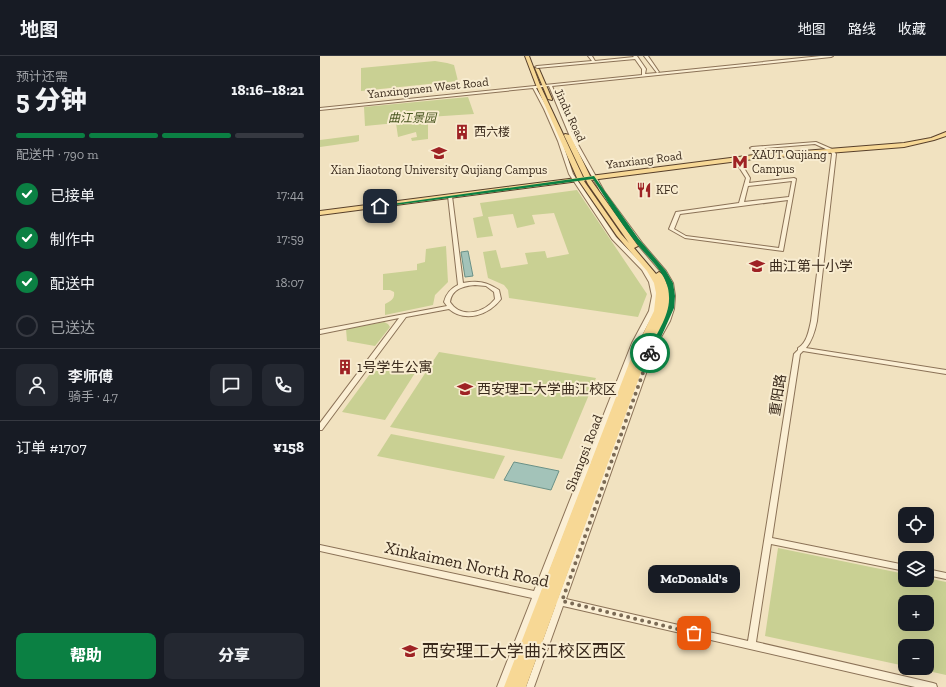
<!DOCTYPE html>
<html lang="zh">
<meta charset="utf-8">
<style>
:root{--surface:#171b24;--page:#242831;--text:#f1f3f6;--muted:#9ea1a6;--line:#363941;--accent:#0b8043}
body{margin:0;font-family:"Zilla Slab","Noto Sans SC",serif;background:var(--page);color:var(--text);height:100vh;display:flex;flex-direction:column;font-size:15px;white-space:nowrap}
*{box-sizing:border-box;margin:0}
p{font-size:13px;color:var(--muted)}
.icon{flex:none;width:22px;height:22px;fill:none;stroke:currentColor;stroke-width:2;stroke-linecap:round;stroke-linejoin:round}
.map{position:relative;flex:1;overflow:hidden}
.drawer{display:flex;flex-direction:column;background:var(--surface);width:320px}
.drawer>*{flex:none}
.buttons{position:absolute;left:578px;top:451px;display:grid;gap:8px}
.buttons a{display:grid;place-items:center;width:36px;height:36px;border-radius:8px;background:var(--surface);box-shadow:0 4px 16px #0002;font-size:20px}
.pin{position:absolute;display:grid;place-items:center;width:34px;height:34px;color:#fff;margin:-17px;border-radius:8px;box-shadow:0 2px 6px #0006}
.courier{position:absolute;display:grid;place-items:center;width:40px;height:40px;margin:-20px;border:3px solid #0b8043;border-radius:50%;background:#fff;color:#222;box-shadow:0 1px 5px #0007}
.bubble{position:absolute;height:28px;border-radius:8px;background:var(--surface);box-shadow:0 4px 16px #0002;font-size:13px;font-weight:800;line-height:28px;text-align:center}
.overview em{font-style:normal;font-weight:800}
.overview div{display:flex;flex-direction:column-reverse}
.overview{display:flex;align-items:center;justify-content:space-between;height:68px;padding:0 16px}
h1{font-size:26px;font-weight:800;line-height:30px}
.bar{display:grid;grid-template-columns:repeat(4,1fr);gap:6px 4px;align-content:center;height:48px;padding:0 16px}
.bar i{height:5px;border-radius:3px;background:var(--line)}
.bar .on{background:var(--accent)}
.bar p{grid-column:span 4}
.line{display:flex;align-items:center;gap:10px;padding:0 16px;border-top:1px solid var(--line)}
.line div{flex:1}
.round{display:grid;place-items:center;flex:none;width:42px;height:42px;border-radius:8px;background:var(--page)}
ol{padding:0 16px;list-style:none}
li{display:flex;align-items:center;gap:12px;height:44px}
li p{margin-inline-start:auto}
li .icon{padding:4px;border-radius:50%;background:var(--accent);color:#fff;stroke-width:4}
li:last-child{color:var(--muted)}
li i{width:22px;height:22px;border:2px solid var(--line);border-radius:50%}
.button{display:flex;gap:8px;margin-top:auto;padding:8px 16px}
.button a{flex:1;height:46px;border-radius:8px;background:var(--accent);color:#fff;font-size:16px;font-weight:800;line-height:46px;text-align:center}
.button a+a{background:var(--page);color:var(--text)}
header{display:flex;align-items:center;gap:24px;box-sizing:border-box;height:56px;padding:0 20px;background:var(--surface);border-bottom:1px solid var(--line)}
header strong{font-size:19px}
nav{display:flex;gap:22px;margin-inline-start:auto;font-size:14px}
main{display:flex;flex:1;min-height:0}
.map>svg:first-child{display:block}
.green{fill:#c9d093;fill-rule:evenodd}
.water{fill:#a3c3b9;stroke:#6a9187}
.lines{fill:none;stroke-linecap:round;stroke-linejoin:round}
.minor-casing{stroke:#8b7257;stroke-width:2}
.major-casing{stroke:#58402b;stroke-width:2}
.minor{fill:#fbefd4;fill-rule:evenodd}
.major{fill:#f7d895;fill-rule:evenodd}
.route{fill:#0b8043}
.done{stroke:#7a6a55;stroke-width:4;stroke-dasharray:0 7.2}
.labels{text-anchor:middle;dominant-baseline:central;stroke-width:4;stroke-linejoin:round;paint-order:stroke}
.far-street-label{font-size:12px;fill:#3a2a1c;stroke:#f8ecd0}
.far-park-label{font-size:12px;font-style:italic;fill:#4a5721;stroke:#f8ecd0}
.far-poi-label{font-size:12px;fill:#3a2a1c;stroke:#f8ecd0;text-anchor:start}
.poi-label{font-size:14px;fill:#3a2a1c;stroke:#f8ecd0;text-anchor:start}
.street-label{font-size:14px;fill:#3a2a1c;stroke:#f8ecd0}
.near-street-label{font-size:17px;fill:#3a2a1c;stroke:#f8ecd0}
.near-poi-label{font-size:17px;fill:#3a2a1c;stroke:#f8ecd0;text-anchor:start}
</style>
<header>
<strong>地图</strong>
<nav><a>地图</a><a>路线</a><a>收藏</a></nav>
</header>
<main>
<section class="drawer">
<div class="overview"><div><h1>5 分钟</h1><p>预计还需</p></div><em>18:16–18:21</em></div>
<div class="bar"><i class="on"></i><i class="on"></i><i class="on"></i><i></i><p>配送中 · 790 m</p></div>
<ol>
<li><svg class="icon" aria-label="check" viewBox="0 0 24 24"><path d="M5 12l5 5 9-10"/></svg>已接单<p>17:44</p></li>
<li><svg class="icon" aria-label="check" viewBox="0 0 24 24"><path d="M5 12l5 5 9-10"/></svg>制作中<p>17:59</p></li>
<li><svg class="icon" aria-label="check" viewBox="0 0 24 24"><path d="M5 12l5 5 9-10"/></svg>配送中<p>18:07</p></li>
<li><i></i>已送达</li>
</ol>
<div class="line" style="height:72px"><a class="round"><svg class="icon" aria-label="person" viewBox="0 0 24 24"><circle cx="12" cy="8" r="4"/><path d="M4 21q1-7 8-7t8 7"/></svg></a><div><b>李师傅</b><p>骑手 · 4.7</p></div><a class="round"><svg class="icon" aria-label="chat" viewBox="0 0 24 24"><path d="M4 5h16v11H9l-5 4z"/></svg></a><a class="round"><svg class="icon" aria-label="phone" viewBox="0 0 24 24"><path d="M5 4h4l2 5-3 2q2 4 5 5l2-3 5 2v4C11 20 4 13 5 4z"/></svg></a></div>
<div class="line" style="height:52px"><div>订单 #1707</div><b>¥158</b></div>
<div class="button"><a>帮助</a><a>分享</a></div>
</section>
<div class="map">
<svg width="626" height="631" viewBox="0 0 626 631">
<rect width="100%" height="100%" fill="#f1e2c0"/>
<g class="green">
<polygon points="115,5 127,7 134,9 138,25 41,35 41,12"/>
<polygon points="148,41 154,58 108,61 108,83 92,85 91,82 97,81 96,76 78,81 76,67 45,70 44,51"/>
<polygon points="39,79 39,85 36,86 0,91 0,84"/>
<polygon points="257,134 327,238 318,261 189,242 188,234 184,229 168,222 163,196 176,194 181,212 208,208 205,197 225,195 227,202 249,198 234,157 212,159 215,168 197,172 193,158 168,161 173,180 157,182 153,162 163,160 160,147"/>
<path d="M 126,190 L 128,226 L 115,239 L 113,249 L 65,259 L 65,248 C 71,245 75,243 74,236 L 70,234 L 63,234 L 63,218 L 97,214 L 97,208 L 105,206 L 106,193 Z"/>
<polygon points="64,266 68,268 70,271 55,290 27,285 26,273"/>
<polygon points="119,296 276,322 242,403 70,371"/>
<polygon points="55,311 95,317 65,364 22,356"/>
<polygon points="71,378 185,400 174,423 57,400"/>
<path d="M 458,492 L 585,518 L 585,524 L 607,524 L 607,522 L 626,526 L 626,619 L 595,612 L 607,612 L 607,590 L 585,590 L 585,610 L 445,580 ZM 585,546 L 607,546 L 607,568 L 585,568 Z"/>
</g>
<g class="water">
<polygon points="148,195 153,220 145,221 141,196"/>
<polygon points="194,406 239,415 231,434 184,424"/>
</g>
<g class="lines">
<defs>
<g id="minor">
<path d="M 268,0 L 272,0 L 275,5 L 314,1 L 313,0 L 317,0 L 326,13 L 325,18 L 337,17 L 324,0 L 328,0 L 339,16 L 337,17 L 501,0 L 513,0 L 511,1 L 232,30 L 255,83 L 284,135 L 323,188 L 346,215 L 353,227 L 355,240 L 354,253 L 350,265 L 335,292 L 246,543 L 428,585 L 474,298 L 478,294 L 478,292 C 487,287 489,274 491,265 L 512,98 L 510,95 L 495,88 L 432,93 L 430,92 L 432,91 L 496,86 L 512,93 L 516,98 L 497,265 C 495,275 492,285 486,292 L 626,314 L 626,318 L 483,295 L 480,298 L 452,482 L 585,509 L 585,515 L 451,488 L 436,586 L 613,627 L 616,628 L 617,631 L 595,631 L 243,550 L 214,631 L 206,631 L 236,548 L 234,545 L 235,543 L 238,542 L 329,292 L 344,265 L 348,253 L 349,240 L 347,227 L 342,217 L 319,190 L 280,135 L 251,83 L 229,30 L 216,32 L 228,53 L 242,85 L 253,118 L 296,181 L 326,212 L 335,226 L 338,240 L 335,255 L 318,287 L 221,537 L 223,540 L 222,542 L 219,543 L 185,631 L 177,631 L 212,542 L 0,495 L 0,489 L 214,535 L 312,287 L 329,255 L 332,240 L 329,226 L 322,214 L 292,183 L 249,118 L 238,85 L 224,53 L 213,32 L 0,54 L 0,52 L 322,19 L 322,13 L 315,3 L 217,12 L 215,11 L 217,10 L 272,5 Z"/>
<path d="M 417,107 L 421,107 L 430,122 L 429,127 L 474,122 L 476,123 L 463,195 L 365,182 L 349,173 L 356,156 L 419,147 L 426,122 L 417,108 ZM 472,125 L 469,141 L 424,146 L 428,130 ZM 468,144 L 459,192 L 366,180 L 354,173 L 360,158 Z"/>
<path d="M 128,139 L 132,139 L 132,140 L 143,227 C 158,224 167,226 179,234 L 181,243 C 169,259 145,267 129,253 L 86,261 L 2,374 L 0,374 L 0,367 L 79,262 L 0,278 L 0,274 L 127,250 L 124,246 C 126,238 130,233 138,229 L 128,140 ZM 155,229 L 166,230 L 174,236 L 175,243 C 164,257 141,263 130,246 C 132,233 143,230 155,229 Z"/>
<polygon points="607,513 626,517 626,523 607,519"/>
</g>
<g id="major">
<path d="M 205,0 L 209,0 L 220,29 L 263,121 L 264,121 L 244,79 L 245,78 L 250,79 L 270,120 L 434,99 L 584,87 L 611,82 L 626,76 L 626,80 L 614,84 L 584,91 L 434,103 L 271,124 L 318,190 L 314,192 L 336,218 L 339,216 C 343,218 344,221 346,226 C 358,251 337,277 327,300 L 206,631 L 184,631 L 310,305 L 334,255 L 336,237 L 334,227 L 327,215 L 297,180 L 259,125 L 0,159 L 0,155 L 257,122 L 216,29 ZM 266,124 L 268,128 L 309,187 L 301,178 L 266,128 L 264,125 Z"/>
<polygon points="215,12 219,13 232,43 232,44 228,43"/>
</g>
</defs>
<use href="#minor" class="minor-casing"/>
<use href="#major" class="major-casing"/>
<use href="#minor" class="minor"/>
<use href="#major" class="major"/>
</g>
<path class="route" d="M 274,120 L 318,182 L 346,215 L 353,227 L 355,240 L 354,252 L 333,299 L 327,297 C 335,280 350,260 349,241 C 349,217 327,202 314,184 C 299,165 286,143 273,123 L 60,151 L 57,150 Z"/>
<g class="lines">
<polyline class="done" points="330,297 242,545 374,577"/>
</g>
<defs>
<symbol id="building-bare" viewBox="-9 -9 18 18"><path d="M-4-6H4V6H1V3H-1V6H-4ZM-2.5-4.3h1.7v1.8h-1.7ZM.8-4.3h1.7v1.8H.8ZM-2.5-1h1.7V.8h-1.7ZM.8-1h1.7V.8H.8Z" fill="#9e2224" stroke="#f8ecd0" stroke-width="2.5" paint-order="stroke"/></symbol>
<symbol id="university-bare" viewBox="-9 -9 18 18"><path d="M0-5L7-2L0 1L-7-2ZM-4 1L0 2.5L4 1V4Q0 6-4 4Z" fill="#9e2224" stroke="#f8ecd0" stroke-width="2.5" paint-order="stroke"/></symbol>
<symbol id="metro-bare" viewBox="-9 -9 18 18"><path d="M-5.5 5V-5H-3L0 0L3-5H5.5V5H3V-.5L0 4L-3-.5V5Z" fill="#9e2224" stroke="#f8ecd0" stroke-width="2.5" paint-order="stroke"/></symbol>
<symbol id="restaurant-bare" viewBox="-9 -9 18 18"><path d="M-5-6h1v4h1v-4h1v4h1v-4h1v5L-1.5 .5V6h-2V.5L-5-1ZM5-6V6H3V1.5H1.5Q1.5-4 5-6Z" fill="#9e2224" stroke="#f8ecd0" stroke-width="2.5" paint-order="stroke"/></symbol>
<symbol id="school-bare" viewBox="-9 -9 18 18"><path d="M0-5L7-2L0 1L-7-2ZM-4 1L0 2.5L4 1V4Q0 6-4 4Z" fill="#9e2224" stroke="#f8ecd0" stroke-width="2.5" paint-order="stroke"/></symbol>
</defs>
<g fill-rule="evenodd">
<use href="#building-bare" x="131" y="65" width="22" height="22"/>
<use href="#university-bare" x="108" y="86" width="22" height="22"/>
<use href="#metro-bare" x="409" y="95" width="22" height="22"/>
<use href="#restaurant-bare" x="313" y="123" width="22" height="22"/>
<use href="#school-bare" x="426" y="199" width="22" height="22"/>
<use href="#building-bare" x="14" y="300" width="22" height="22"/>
<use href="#university-bare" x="134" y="322" width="22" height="22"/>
<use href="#university-bare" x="79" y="584" width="22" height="22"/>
</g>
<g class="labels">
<g class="far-street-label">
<text transform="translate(108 32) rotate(-6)">Yanxingmen West Road</text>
<text transform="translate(250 59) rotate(65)">Jindu Road</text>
<text transform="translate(324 104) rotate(-7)">Yanxiang Road</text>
</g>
<g class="far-park-label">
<text x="92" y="62">曲江景园</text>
</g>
<g class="far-poi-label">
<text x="154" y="76">西六楼</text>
<text x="432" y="99">XAUT Qujiang<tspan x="432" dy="14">Campus</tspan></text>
<text x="119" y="114" text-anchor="middle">Xian Jiaotong University Qujiang Campus</text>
<text x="336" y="134">KFC</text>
</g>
<g class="poi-label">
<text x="449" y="210">曲江第十小学</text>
<text x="37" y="311">1号学生公寓</text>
<text x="157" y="333">西安理工大学曲江校区</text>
</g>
<g class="street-label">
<text transform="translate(458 339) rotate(-81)">重阳路</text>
<text transform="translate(264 397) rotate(-69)">Shangsi Road</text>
</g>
<g class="near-street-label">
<text transform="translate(147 508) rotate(12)">Xinkaimen North Road</text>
</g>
<g class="near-poi-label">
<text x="102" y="595">西安理工大学曲江校区西区</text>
</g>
</g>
</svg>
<div class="buttons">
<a><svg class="icon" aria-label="locate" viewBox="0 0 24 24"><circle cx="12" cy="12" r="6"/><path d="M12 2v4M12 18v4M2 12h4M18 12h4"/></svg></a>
<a><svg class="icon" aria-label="layers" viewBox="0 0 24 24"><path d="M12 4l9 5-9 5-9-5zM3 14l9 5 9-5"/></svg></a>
<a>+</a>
<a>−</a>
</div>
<div class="pin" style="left:374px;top:577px;background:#ea580c"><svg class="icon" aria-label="bag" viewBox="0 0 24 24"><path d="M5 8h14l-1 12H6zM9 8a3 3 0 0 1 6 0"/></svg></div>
<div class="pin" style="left:60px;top:150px;background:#1f2937"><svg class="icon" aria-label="home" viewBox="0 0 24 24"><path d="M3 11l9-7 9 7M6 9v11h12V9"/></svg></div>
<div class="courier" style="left:330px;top:297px"><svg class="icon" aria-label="bike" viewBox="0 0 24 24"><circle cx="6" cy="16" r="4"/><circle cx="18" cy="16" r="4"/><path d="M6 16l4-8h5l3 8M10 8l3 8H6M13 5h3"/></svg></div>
<div class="bubble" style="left:328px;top:509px;width:92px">McDonald's</div>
</div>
</main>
